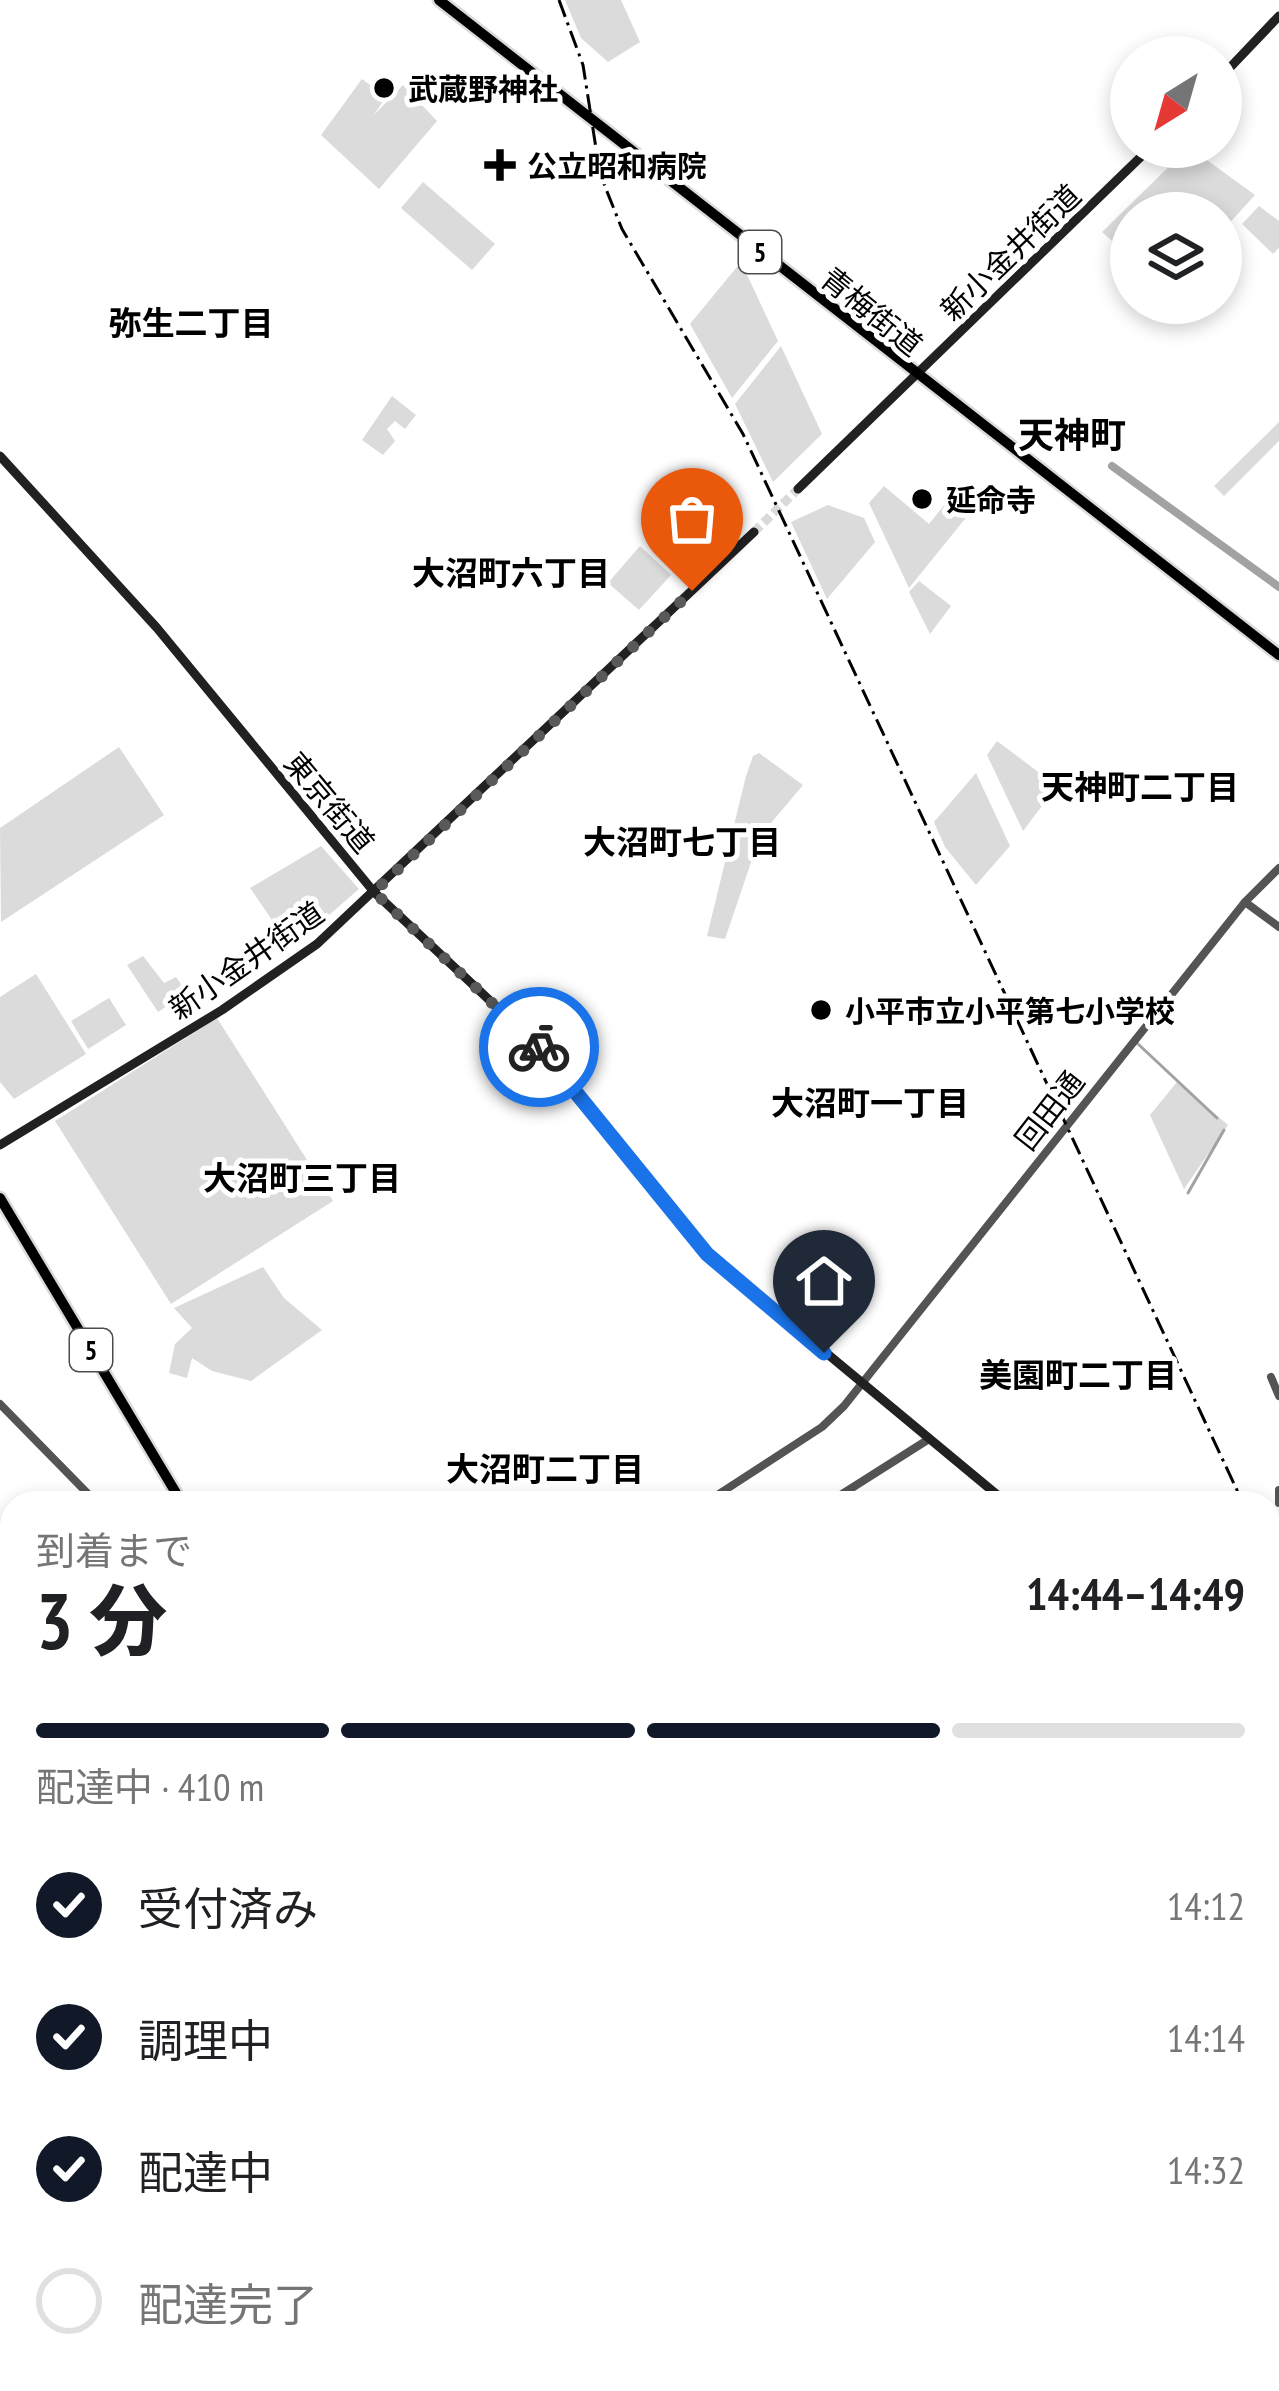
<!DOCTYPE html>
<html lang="ja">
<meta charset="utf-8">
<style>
:root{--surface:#fff;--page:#f6f6f6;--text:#202124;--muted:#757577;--line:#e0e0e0;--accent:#111827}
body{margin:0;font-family:"PT Sans Narrow","Noto Sans JP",sans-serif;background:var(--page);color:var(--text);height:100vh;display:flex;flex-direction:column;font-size:45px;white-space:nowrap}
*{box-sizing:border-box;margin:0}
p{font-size:39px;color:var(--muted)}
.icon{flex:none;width:66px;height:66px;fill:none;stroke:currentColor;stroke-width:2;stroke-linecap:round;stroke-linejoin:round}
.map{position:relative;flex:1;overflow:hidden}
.details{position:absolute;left:0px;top:1491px;width:1281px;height:900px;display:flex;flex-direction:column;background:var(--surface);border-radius:36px 36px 0 0;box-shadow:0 6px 18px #0003}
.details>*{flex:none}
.needle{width:78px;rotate:217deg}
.tools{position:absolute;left:1110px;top:36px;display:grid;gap:24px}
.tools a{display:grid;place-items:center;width:132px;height:132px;border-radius:50%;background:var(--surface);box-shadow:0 6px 18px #0003;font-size:60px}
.pin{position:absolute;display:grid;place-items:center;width:102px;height:102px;color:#fff;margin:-123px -51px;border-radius:50% 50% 50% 0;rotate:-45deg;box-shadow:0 0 12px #0007}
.pin .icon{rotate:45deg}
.courier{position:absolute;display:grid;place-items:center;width:120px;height:120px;margin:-60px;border:9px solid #1a73e8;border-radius:50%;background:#fff;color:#222;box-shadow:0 3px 15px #0007}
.overview em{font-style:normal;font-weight:800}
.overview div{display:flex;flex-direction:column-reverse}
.overview{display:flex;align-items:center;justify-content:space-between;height:204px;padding:0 36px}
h1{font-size:78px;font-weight:800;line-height:90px}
.bar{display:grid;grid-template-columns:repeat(4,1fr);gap:18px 12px;align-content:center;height:144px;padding:0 36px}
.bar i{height:15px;border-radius:9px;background:var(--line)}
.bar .selected{background:var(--accent)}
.bar p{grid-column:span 4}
ol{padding:0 36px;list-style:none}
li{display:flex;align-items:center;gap:36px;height:132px}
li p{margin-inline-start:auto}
li .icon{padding:12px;border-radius:50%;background:var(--accent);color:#fff;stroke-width:4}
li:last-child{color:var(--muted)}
li i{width:66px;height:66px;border:6px solid var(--line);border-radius:50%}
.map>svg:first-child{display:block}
.green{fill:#dbdbdb}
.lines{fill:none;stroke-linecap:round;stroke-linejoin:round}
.stream{stroke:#a2a2a2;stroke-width:3}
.canal{stroke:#a2a2a2;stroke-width:8}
.river{stroke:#a2a2a2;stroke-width:12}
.secondary-tunnel{stroke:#d9d9d9;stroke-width:9;stroke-dasharray:9 4.5;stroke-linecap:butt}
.primary-casing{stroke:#dbdbdb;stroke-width:15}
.tertiary{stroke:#545454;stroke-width:8}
.secondary{stroke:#212121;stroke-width:9}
.primary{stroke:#000;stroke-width:10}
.rail{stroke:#000;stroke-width:3;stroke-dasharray:18 6 3 6;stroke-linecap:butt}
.done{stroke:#595959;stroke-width:12;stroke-dasharray:0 21.6}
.route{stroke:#1a73e8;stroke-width:15}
.poi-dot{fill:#000;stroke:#fff;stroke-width:4.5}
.labels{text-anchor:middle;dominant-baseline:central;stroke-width:10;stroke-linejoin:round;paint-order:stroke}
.shield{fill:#fff;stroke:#4c4c4c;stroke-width:3}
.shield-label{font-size:27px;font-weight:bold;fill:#000}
.poi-label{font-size:30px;font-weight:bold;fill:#000;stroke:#fff;text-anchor:start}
.street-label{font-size:30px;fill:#000;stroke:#fff}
.neighbourhood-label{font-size:33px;font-weight:bold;fill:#000;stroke:#fff}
.quarter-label{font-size:36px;font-weight:bold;fill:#000;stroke:#fff}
</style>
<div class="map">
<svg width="1279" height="2391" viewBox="0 0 1279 2391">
<rect width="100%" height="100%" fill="#fff"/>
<g class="green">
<polygon points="565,0 621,0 640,42 608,62 581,38"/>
<polygon points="362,79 386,97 373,116 403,85 437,121 379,189 321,135"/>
<polygon points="1189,147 1255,195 1225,228 1229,234 1221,242 1221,213 1131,213 1131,258 1102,232"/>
<polygon points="423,182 495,244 472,270 401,208"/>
<polygon points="1259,206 1279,221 1279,248 1273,254 1242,224"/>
<polygon points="741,262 778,341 732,398 690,324"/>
<polygon points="781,346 822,434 773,482 735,404"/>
<polygon points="392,396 416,415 405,429 395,421 387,429 395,441 383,455 362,440"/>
<polygon points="1279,422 1279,441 1224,496 1214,486"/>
<polygon points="884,486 929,524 958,488 977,504 909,588 869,503"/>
<polygon points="828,505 864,518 875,542 827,599 791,522"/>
<polygon points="640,546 671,575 639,610 608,583"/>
<polygon points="919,581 951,606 930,634 909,592"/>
<polygon points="997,741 1057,786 1023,831 987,755"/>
<polygon points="119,747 164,815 1,922 0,828"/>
<polygon points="759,753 803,785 760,836 725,939 707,936 746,776 753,756"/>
<polygon points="976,773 1010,846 976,885 945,847 934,822"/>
<polygon points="321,846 359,889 291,948 250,888"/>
<polygon points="143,956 164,983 176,977 187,993 158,1012 127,965"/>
<polygon points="36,974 86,1054 14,1099 0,1082 0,997"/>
<polygon points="109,998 126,1025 88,1049 71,1021"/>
<polygon points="217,1018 333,1201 171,1304 55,1121"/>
<polygon points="1177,1082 1228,1125 1184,1189 1150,1115"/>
<polygon points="263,1267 284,1298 322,1330 251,1381 212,1371 192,1358 187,1378 169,1373 175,1344 192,1328 174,1308"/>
<polygon points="1279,1901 1279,2391 718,2391 710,2379 1269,2379 1269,1902"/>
<polygon points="0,2193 12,2207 12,2302 0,2260"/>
<polygon points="134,2379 241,2379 242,2388 257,2388 266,2379 284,2379 288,2391 131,2391"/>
<polygon points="318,2379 495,2379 496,2391 320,2391"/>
<polygon points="583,2379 681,2379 684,2386 678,2391 583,2391"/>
</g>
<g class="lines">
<g class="stream">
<polyline points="1137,1043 1217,1118"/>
<polyline points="1188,1193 1224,1130"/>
</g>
<polyline class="canal" points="1112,466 1279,587"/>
<polyline class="river" points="670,2391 687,2380"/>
<polyline class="secondary-tunnel" points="754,532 798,489"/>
<defs>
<g id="primary">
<polyline points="439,0 1279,655"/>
<polyline points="0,1198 182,1503"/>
<polyline points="702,2379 709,2391"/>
</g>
</defs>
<use href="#primary" class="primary-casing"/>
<g class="tertiary">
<polyline points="1245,902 1279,927"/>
<polyline points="1271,1377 1279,1396"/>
<polyline points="0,1404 97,1503"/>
<polyline points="1279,1490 1279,1503"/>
<polyline points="705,1503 822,1427 844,1406 1245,902 1279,868"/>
<polyline points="828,1503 929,1439"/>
<polyline points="1269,1643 1279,1672"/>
<polyline points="1269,1874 1279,1881"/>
<polyline points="0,2168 12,2164"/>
</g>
<g class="secondary">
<polyline points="1221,77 1279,16"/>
<polyline points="0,456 157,628 374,892 533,1041 707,1254 1007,1503"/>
<polyline points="798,489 1151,147"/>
<polyline points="0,1145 222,1010 317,944 754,532"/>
<polyline points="1269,1643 1279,1630"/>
</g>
<use href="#primary" class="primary"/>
<g class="rail">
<polyline points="559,0 583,65 600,174 622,229 743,434 1243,1503"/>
<polyline points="1269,1533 1279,1554"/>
<polyline points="1269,1572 1279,1594"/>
</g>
</g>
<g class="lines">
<polyline class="done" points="539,1047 374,892 692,591"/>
<polyline class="route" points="539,1047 707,1254 824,1353"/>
</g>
<g class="poi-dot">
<circle cx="384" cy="88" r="12"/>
<path d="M494 147h12v12h12v12h-12v12h-12v-12h-12v-12h12z"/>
<circle cx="922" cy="499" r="12"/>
<circle cx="821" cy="1010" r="12"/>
</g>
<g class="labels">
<g class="shield">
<rect x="739" y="231" width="42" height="42" rx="9"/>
<rect x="70" y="1329" width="42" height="42" rx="9"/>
</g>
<g class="shield-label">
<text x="760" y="252">5</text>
<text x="91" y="1350">5</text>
</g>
<g class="poi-label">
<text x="408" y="88">武蔵野神社</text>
<text x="527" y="165">公立昭和病院</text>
<text x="946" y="499">延命寺</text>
<text x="845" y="1010">小平市立小平第七小学校</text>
</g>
<g class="street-label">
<text transform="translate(1010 252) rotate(-44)">新小金井街道</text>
<text transform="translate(872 311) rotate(39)">青梅街道</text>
<text transform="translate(330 802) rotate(50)">東京街道</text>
<text transform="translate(246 960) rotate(-35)">新小金井街道</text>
<text transform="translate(1049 1110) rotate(-52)">回田通</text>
</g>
<g class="neighbourhood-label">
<text x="191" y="322">弥生二丁目</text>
<text x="511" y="572">大沼町六丁目</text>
<text x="1140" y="786">天神町二丁目</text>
<text x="682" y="841">大沼町七丁目</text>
<text x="870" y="1102">大沼町一丁目</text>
<text x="302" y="1177">大沼町三丁目</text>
<text x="1078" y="1374">美園町二丁目</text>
<text x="545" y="1468">大沼町二丁目</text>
</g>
<g class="quarter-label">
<text x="1072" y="434">天神町</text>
</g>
</g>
</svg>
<div class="tools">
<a><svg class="needle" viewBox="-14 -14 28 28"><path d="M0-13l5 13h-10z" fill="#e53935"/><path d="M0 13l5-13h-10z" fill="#757577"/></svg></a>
<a><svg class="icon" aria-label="layers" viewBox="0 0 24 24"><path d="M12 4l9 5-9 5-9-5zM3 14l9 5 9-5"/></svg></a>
</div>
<div class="pin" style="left:692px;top:591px;background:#ea580c"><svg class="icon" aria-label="bag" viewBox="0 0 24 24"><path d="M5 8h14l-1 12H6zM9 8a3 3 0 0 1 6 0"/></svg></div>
<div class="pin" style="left:824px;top:1353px;background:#1f2937"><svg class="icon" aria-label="home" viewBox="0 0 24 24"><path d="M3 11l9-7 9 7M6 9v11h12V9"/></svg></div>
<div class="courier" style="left:539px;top:1047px"><svg class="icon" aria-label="bike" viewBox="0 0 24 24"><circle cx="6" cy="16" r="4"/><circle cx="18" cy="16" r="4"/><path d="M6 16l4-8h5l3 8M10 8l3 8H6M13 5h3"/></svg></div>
<section class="details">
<div class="overview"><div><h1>3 分</h1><p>到着まで</p></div><em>14:44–14:49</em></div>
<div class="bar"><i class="selected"></i><i class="selected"></i><i class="selected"></i><i></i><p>配達中 · 410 m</p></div>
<ol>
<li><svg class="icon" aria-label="check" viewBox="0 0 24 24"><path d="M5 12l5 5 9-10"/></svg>受付済み<p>14:12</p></li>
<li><svg class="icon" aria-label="check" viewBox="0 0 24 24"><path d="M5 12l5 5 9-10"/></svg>調理中<p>14:14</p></li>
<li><svg class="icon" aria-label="check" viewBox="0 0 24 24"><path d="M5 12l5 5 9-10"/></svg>配達中<p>14:32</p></li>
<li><i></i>配達完了</li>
</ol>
</section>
</div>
